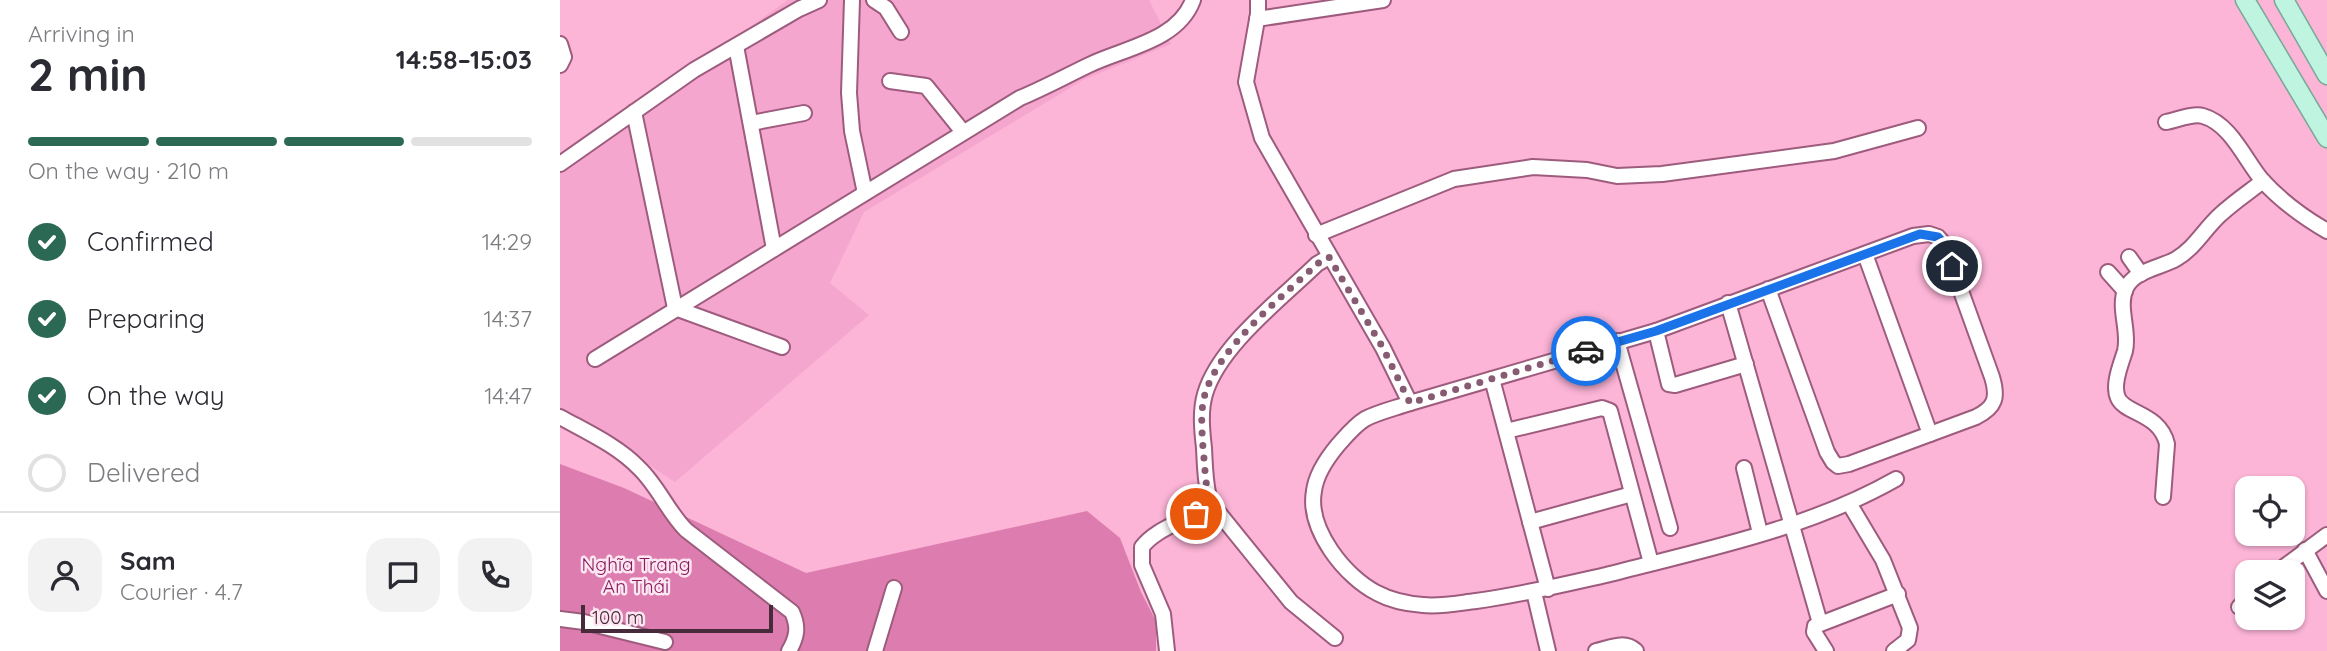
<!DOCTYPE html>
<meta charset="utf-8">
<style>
:root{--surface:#fff;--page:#f2f2f3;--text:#2b2b33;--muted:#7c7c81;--line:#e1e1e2;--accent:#2c6954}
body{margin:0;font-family:Quicksand,sans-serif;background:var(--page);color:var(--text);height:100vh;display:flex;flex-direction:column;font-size:26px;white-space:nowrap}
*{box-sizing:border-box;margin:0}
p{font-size:23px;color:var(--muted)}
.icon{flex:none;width:38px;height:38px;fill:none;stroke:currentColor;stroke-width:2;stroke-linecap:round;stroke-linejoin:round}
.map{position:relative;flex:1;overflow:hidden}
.drawer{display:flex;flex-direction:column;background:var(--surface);width:560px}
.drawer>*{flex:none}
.tools{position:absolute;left:1675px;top:476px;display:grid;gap:14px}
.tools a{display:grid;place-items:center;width:70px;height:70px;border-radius:14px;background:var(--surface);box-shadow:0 2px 5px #0004;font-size:35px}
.scale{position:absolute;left:21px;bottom:18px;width:192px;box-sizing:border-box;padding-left:7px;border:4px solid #482b3a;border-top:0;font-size:19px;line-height:24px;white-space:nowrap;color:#482b3a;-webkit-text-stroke:5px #fde6f1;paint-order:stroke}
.pin{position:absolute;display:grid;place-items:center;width:60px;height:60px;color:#fff;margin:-30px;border:4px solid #fff;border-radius:50%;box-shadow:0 2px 7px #0007}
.courier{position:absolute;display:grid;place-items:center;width:70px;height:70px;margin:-35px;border:5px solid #1a73e8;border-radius:50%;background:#fff;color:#222;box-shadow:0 2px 9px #0007}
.overview em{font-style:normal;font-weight:800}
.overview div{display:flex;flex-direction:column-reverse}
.overview{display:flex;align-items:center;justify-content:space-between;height:119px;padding:0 28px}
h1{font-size:46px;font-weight:800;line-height:52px}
.bar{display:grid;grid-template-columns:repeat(4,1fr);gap:10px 7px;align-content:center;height:84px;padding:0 28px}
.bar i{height:9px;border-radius:5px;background:var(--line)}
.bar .current{background:var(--accent)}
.bar p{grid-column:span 4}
.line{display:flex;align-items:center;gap:18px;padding:0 28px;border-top:2px solid var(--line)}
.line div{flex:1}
.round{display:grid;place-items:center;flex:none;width:74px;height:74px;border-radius:21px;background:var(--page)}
ol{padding:0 28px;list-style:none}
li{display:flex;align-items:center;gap:21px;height:77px}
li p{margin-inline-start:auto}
li .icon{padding:7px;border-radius:50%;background:var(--accent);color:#fff;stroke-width:4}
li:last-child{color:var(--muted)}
li i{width:38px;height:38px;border:4px solid var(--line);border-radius:50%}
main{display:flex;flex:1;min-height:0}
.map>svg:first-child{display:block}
.built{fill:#f5a6ce}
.green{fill:#dd7daf}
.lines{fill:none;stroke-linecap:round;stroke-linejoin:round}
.minor-casing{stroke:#9d5c7d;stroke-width:18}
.major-casing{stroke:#79a898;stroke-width:21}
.minor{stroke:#fff;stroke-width:14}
.major{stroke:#bef4e0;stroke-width:18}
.done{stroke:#875b71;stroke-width:7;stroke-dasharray:0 12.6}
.route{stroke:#1a73e8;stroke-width:9}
.labels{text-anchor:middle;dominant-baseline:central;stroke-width:5;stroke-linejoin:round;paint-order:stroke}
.park-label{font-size:19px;fill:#861a5c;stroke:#fde6f1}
</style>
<main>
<section class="drawer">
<div class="overview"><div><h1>2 min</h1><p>Arriving in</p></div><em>14:58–15:03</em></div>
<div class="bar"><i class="current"></i><i class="current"></i><i class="current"></i><i></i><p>On the way · 210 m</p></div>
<ol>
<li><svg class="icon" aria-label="check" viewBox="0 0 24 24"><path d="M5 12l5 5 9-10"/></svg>Confirmed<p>14:29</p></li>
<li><svg class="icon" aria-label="check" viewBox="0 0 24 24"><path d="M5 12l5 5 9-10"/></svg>Preparing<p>14:37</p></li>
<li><svg class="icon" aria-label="check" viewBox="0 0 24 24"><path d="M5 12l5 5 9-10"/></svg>On the way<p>14:47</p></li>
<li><i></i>Delivered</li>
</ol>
<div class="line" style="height:126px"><a class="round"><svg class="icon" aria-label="person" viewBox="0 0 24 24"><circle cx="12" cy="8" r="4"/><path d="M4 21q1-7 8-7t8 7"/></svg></a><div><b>Sam</b><p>Courier · 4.7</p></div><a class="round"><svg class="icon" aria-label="chat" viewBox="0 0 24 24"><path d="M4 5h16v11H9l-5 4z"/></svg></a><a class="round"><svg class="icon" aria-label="phone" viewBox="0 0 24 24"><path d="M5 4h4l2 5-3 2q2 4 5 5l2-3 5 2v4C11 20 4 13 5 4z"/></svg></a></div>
</section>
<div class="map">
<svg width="1767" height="651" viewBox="0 0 1767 651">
<rect width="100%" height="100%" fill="#fcb4d7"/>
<polygon class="built" points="228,0 589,0 611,44 523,80 304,212 270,283 309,315 115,482 0,407 0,163"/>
<polygon class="green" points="0,464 64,488 246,573 527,511 560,538 581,592 596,621 596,651 0,651"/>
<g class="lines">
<defs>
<g id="minor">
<polyline points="292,0 289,93 292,131 305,193"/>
<polyline points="314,0 326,8 341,32"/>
<path d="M 698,0 L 698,14 L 686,82 L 702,138 L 823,348 L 850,403 L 1096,331 L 1353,236 L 1369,234 L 1378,237 L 1384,244 L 1432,377 C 1438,397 1436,407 1416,417 L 1289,464 L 1278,466 L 1273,462 L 1267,452 L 1208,289"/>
<polyline points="697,19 823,0"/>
<polyline points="0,44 4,57 0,65"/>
<polyline points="176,46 214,249"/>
<polyline points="330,81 366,86 403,132"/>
<polyline points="74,112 115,308 222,347"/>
<path d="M 1606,122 C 1617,120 1633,113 1643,116 C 1671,124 1685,160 1702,180 C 1720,200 1743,217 1767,231"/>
<polyline points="191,123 244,113"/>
<polyline points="0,164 134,70 239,9 259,0"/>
<polyline points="756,235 894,179 973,167 1027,170 1057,176 1102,174 1274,151 1358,128"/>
<polyline points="1305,254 1370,434"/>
<polyline points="1569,257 1581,274"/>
<polyline points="1548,272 1565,291"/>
<polyline points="1168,303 1260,623"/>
<polyline points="1096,331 1109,384 1115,385 1186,364"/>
<polyline points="1057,341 1110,528"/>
<path d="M 35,359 L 460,98 C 484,88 506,76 529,65 C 564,48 618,41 633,0"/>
<polyline points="932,379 988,589"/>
<path d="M 850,403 C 836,408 818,412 805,419 C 795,425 786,436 778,445 C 768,457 756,474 754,491 C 747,529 785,577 817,593 C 830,600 849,604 863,605 C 880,607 899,603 916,601 C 960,595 1002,585 1046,575 C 1143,550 1248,529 1336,479"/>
<path d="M 0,417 C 27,432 58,446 79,468 C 98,486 108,512 126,530 L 232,612 C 239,627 237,637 229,651"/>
<polyline points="946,431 1042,408 1050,411 1091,563"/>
<polyline points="1184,468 1200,533"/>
<path d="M 1603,497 L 1607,444 C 1600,413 1565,414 1558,398 C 1552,385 1561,364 1565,351 C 1570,331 1557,307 1566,288 C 1575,270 1600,268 1616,259 C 1635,248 1645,228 1661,214 C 1674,202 1689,192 1703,181"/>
<polyline points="650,502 731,602 775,638"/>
<polyline points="1289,503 1323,560 1350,628 1348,640 1334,651"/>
<polyline points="970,522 1072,494"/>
<polyline points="1745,550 1767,591"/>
<polyline points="1717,572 1767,535"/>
<polyline points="974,592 988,651"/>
<polyline points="1679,607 1687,599"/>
<polyline points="0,619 24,622 105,642"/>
<polyline points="315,651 334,588"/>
<path d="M 607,651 L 603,614 L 582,565 L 582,547 C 598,526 630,521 650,502 C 645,484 645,466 644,448 C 642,431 640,411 645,394 C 659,346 721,299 757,264 L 769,257"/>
<path d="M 1036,651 C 1050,648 1064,640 1076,651"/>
<polyline points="1266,651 1254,632 1255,626 1338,594"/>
</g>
<g id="major">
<polyline points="1685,0 1767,138"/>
<polyline points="1724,0 1767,75"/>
</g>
</defs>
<use href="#minor" class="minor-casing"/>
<use href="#major" class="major-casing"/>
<use href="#minor" class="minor"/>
<use href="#major" class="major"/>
</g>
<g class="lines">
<path class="done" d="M 636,514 L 650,502 C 645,484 645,466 643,448 C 642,431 640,411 645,394 C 659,347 721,298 757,264 L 769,257 L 823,348 L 850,403 L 1026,351"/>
<polyline class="route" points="1026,351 1096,331 1360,234 1378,237 1384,244 1392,266"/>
</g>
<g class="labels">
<g class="park-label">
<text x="76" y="564">Nghĩa Trang<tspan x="76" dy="22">An Thái</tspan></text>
</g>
</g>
</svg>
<div class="tools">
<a><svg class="icon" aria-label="locate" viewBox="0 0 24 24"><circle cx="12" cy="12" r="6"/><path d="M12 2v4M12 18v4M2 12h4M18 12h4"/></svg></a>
<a><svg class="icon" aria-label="layers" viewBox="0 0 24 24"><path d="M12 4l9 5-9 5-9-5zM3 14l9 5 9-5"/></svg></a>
</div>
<div class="scale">100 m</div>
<div class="pin" style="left:636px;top:514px;background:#ea580c"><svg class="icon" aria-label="bag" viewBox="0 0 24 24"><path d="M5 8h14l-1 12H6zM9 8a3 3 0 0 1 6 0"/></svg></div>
<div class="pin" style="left:1392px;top:266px;background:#1f2937"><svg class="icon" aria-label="home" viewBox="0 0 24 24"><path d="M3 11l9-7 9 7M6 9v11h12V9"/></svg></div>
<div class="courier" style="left:1026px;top:351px"><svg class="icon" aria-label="car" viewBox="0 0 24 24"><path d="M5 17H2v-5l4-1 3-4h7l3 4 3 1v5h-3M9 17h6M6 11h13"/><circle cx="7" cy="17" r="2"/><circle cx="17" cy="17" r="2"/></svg></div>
</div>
</main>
